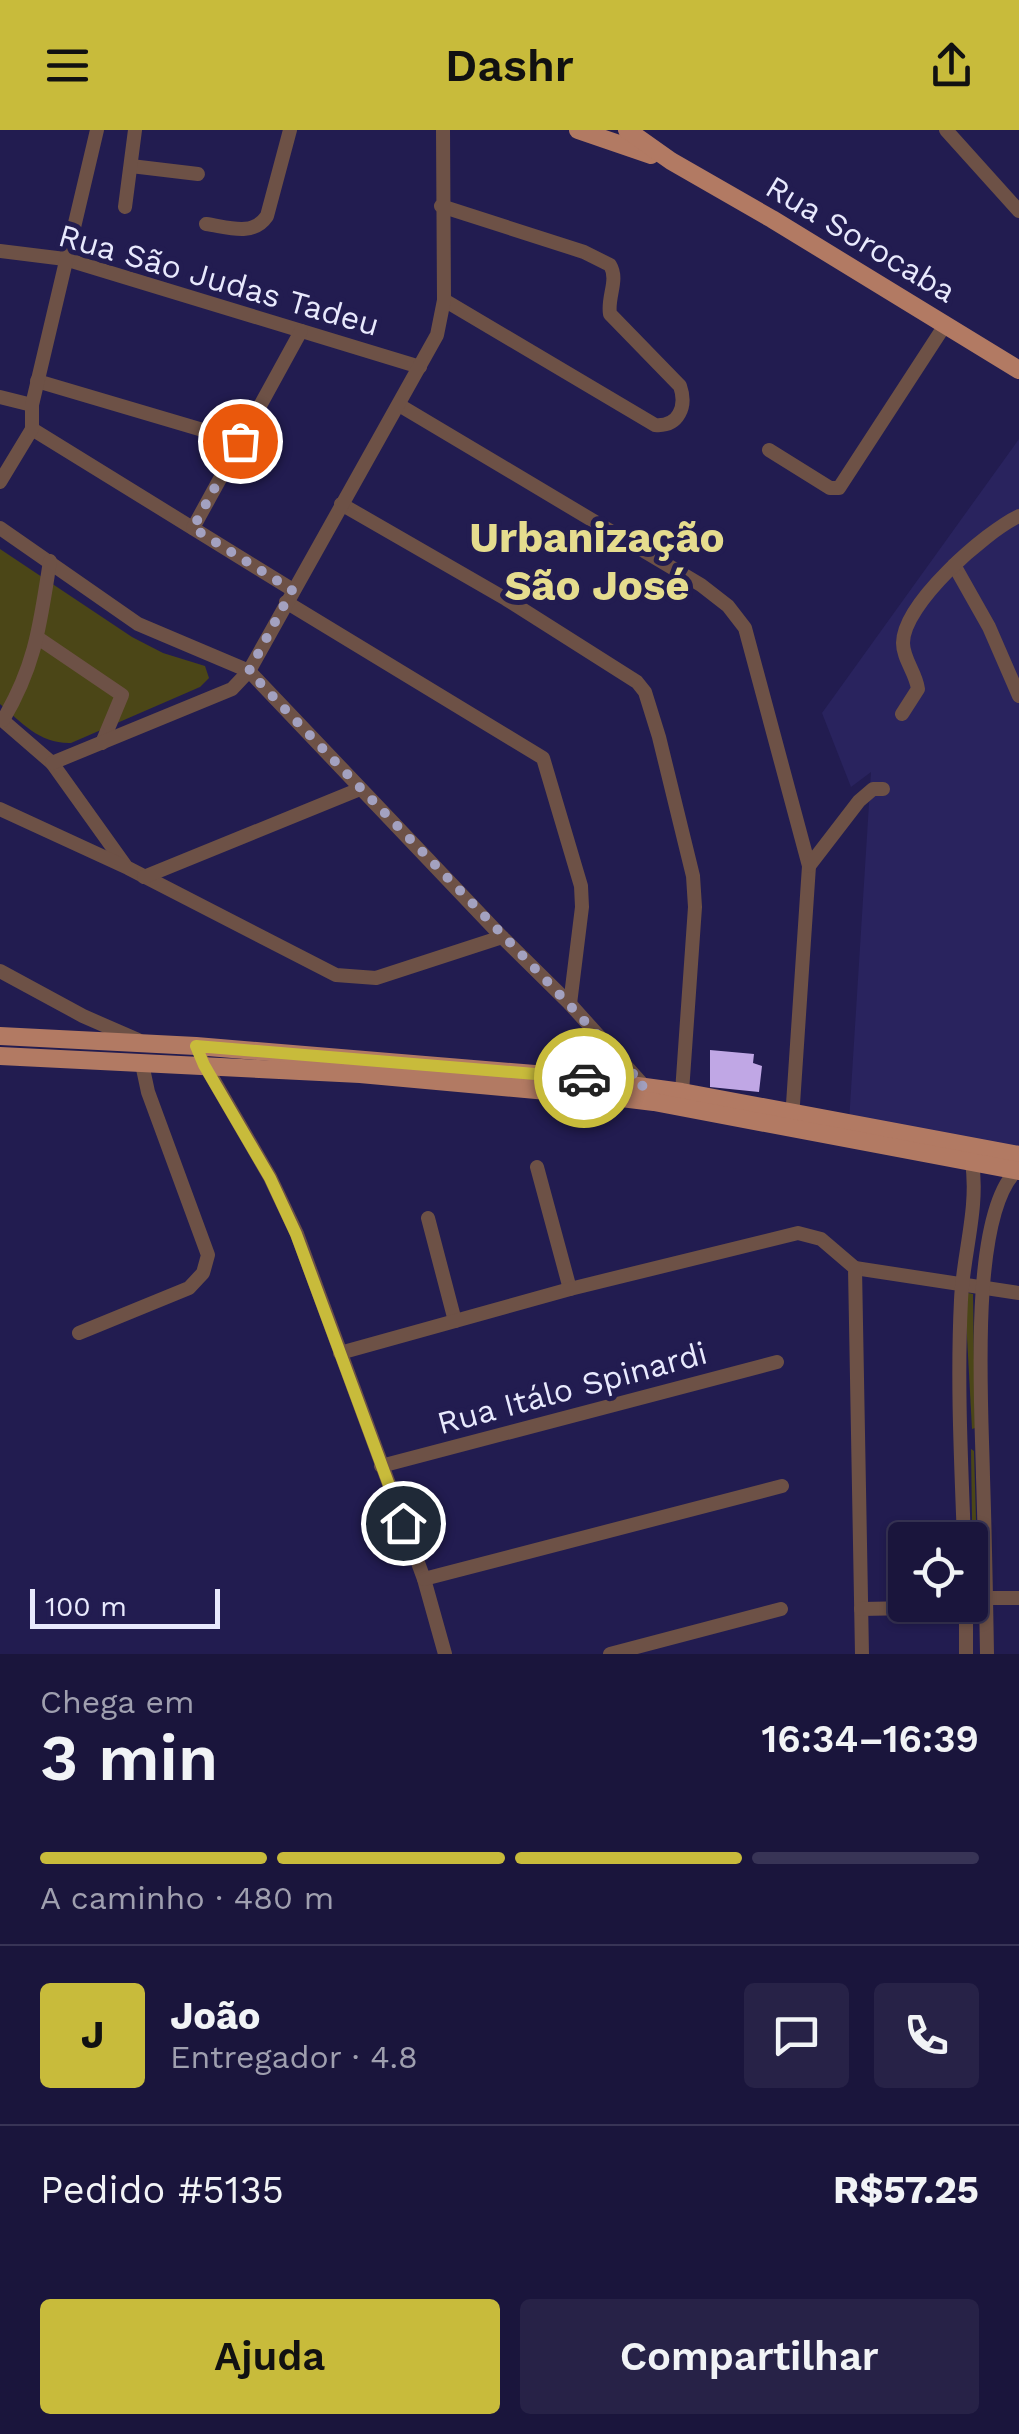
<!DOCTYPE html>
<html lang="pt">
<meta charset="utf-8">
<style>
:root{--surface:#1a153c;--page:#272247;--text:#f1f3f6;--muted:#9f9faf;--line:#383456;--accent:#c8bb3b}
body{margin:0;font-family:"Work Sans",sans-serif;background:var(--page);color:var(--text);height:100vh;display:flex;flex-direction:column;font-size:38px;white-space:nowrap}
*{box-sizing:border-box;margin:0}
p{font-size:32px;color:var(--muted)}
.icon{flex:none;width:55px;height:55px;fill:none;stroke:currentColor;stroke-width:2;stroke-linecap:round;stroke-linejoin:round}
.map{position:relative;height:1524px;overflow:hidden}
.details{display:flex;flex-direction:column;background:var(--surface);flex:1}
.details>*{flex:none}
.controls{position:absolute;left:888px;top:1392px;display:grid;gap:20px}
.controls a{display:grid;place-items:center;width:100px;height:100px;border-radius:10px;background:var(--surface);box-shadow:0 2px 8px #0004,0 0 0 2px var(--line);font-size:50px}
.scale{position:absolute;left:30px;bottom:25px;width:190px;box-sizing:border-box;padding-left:10px;border:5px solid #e8e9fd;border-top:0;font-size:28px;line-height:35px;white-space:nowrap;color:#e8e9fd;-webkit-text-stroke:8px #221c50;paint-order:stroke}
.pin{position:absolute;display:grid;place-items:center;width:85px;height:85px;color:#fff;margin:-42px;border:5px solid #fff;border-radius:50%;box-shadow:0 2px 10px #0007}
.courier{position:absolute;display:grid;place-items:center;width:100px;height:100px;margin:-50px;border:8px solid #c8bb3b;border-radius:50%;background:#fff;color:#222;box-shadow:0 2px 12px #0007}
.overview em{font-style:normal;font-weight:600}
.overview div{display:flex;flex-direction:column-reverse}
.overview{display:flex;align-items:center;justify-content:space-between;height:170px;padding:0 40px}
h1{font-size:65px;font-weight:600;line-height:75px}
.bar{display:grid;grid-template-columns:repeat(4,1fr);gap:15px 10px;align-content:center;height:120px;padding:0 40px}
.bar i{height:12px;border-radius:8px;background:var(--line)}
.bar .active{background:var(--accent)}
.bar p{grid-column:span 4}
.line{display:flex;align-items:center;gap:25px;padding:0 40px;border-top:2px solid var(--line)}
.line div{flex:1}
.round{display:grid;place-items:center;flex:none;width:105px;height:105px;border-radius:10px;background:var(--page)}
.button{display:flex;gap:20px;margin-top:auto;padding:20px 40px}
.button a{flex:1;height:115px;border-radius:10px;background:var(--accent);color:#111;font-size:40px;font-weight:600;line-height:115px;text-align:center}
.button a+a{background:var(--page);color:var(--text)}
header{display:flex;justify-content:space-between;align-items:center;height:130px;padding:0 40px;background:var(--accent);color:#111;font-size:45px;font-weight:600}
.map>svg:first-child{display:block}
.built{fill:#29235e}
.green{fill:#4b4617}
.building{fill:#c0a7e5}
.lines{fill:none;stroke-linecap:round;stroke-linejoin:round}
.minor{stroke:#6d5146;stroke-width:14}
.major{stroke:#b27a63;stroke-width:18}
.done{stroke:#a3a1c0;stroke-width:10;stroke-dasharray:0 18}
.route{stroke:#c8bb3b;stroke-width:12}
.labels{text-anchor:middle;dominant-baseline:central;stroke-width:10;stroke-linejoin:round;paint-order:stroke}
.street-label{font-size:32px;fill:#e8e9fd;stroke:#221c50}
.district-label{font-size:42px;font-weight:bold;fill:#e5dc8e;stroke:#221c50}
</style>
<header><svg class="icon" aria-label="menu" viewBox="0 0 24 24"><path d="M4 6h16M4 12h16M4 18h16"/></svg>Dashr<svg class="icon" aria-label="share" viewBox="0 0 24 24"><path d="M12 15V3M7 8l5-5 5 5M5 13v7h14v-7"/></svg></header>
<div class="map">
<svg width="1019" height="1524" viewBox="0 0 1019 1524">
<rect width="100%" height="100%" fill="#221c50"/>
<polygon class="built" points="1019,309 1019,1019 849,992 871,642 851,657 822,583"/>
<g class="green">
<path d="M 0,419 L 132,507 L 163,523 L 205,536 L 209,548 L 200,557 L 71,613 C 40,614 22,593 0,574 Z"/>
<polygon points="968,1163 973,1164 975,1298 972,1299 966,1189"/>
<polygon points="971,1319 974,1321 978,1458 975,1461 973,1459"/>
</g>
<polygon class="building" points="710,920 754,924 753,933 762,936 759,962 710,957"/>
<g class="lines">
<g class="minor">
<polyline points="946,0 1019,81"/>
<polyline points="131,36 198,44"/>
<path d="M 441,76 L 584,122 L 610,135 C 619,150 607,167 610,184 L 680,256 C 687,276 679,297 655,295 L 444,170"/>
<polyline points="125,77 135,0"/>
<path d="M 206,94 C 228,97 253,107 267,86 L 290,0"/>
<polyline points="0,121 65,129 420,237"/>
<polyline points="37,251 240,311"/>
<polyline points="0,267 32,275"/>
<polyline points="399,275 701,455 728,476 745,498 809,736 792,989"/>
<polyline points="32,299 293,460"/>
<polyline points="769,320 830,358 839,358 945,195"/>
<polyline points="0,352 32,299 32,275 97,0"/>
<polyline points="341,374 506,469 637,552 645,562 659,607 693,746 695,777 682,962"/>
<polyline points="0,398 138,494 249,541 502,807 570,874 644,956"/>
<polyline points="193,398 301,201"/>
<polyline points="954,435 989,497 1019,566"/>
<polyline points="286,472 543,628 581,756 582,777 570,874"/>
<polyline points="38,508 122,565 102,613"/>
<path d="M 902,584 L 918,559 C 916,543 903,529 903,513 C 903,474 985,402 1019,386"/>
<polyline points="0,588 52,633 125,735"/>
<path d="M 3,590 C 36,534 40,494 50,431"/>
<polyline points="52,633 232,559 249,541 437,205 444,170 443,0"/>
<polyline points="0,679 128,738 336,845 376,848 502,807"/>
<polyline points="809,736 859,671 873,659 883,659"/>
<polyline points="144,747 360,659"/>
<polyline points="0,841 83,886 138,910"/>
<polyline points="202,930 270,1047 297,1104 424,1449 445,1524"/>
<polyline points="537,1037 570,1159"/>
<polyline points="428,1088 455,1191"/>
<polyline points="855,1138 1019,1163"/>
<polyline points="79,1203 189,1158 203,1143 208,1125 148,962 142,934"/>
<polyline points="340,1223 570,1159 798,1103 821,1109 855,1138 862,1524"/>
<polyline points="381,1336 777,1232"/>
<path d="M 964,1410 C 961,1330 957,1250 961,1170 C 963,1124 979,1078 972,1032"/>
<polyline points="424,1449 782,1356"/>
<polyline points="986,1468 1019,1468"/>
<polyline points="966,1475 966,1524"/>
<polyline points="861,1479 966,1477"/>
<polyline points="610,1524 781,1479"/>
<path d="M 987,1524 C 986,1465 985,1406 983,1347 C 982,1280 968,1086 1017,1040"/>
</g>
<g class="major">
<polyline points="578,0 651,25"/>
<polyline points="627,0 671,31 772,89 1019,240"/>
<polyline points="0,906 196,916 571,947 682,962 1019,1025"/>
<polyline points="0,926 360,944 613,967 654,972 1019,1041"/>
</g>
</g>
<g class="lines">
<path class="done" d="M 240,311 L 193,398 L 292,460 L 249,541 C 379,680 516,814 644,956 L 584,948"/>
<polyline class="route" points="403,1393 296,1104 270,1048 204,935 196,916 584,948"/>
</g>
<g class="labels">
<g class="street-label">
<text transform="translate(861 109) rotate(31)">Rua Sorocaba</text>
<text transform="translate(219 150) rotate(16)">Rua São Judas Tadeu</text>
<text transform="translate(572 1258) rotate(-15)">Rua Itálo Spinardi</text>
</g>
<g class="district-label">
<text x="597" y="407">Urbanização<tspan x="597" dy="48">São José</tspan></text>
</g>
</g>
</svg>
<div class="controls">
<a><svg class="icon" aria-label="locate" viewBox="0 0 24 24"><circle cx="12" cy="12" r="6"/><path d="M12 2v4M12 18v4M2 12h4M18 12h4"/></svg></a>
</div>
<div class="scale">100 m</div>
<div class="pin" style="left:240px;top:311px;background:#ea580c"><svg class="icon" aria-label="bag" viewBox="0 0 24 24"><path d="M5 8h14l-1 12H6zM9 8a3 3 0 0 1 6 0"/></svg></div>
<div class="pin" style="left:403px;top:1393px;background:#1f2937"><svg class="icon" aria-label="home" viewBox="0 0 24 24"><path d="M3 11l9-7 9 7M6 9v11h12V9"/></svg></div>
<div class="courier" style="left:584px;top:948px"><svg class="icon" aria-label="car" viewBox="0 0 24 24"><path d="M5 17H2v-5l4-1 3-4h7l3 4 3 1v5h-3M9 17h6M6 11h13"/><circle cx="7" cy="17" r="2"/><circle cx="17" cy="17" r="2"/></svg></div>
</div>
<section class="details">
<div class="overview"><div><h1>3 min</h1><p>Chega em</p></div><em>16:34–16:39</em></div>
<div class="bar"><i class="active"></i><i class="active"></i><i class="active"></i><i></i><p>A caminho · 480 m</p></div>
<div class="line" style="height:180px"><b class="round" style="background:var(--accent);color:#111">J</b><div><b>João</b><p>Entregador · 4.8</p></div><a class="round"><svg class="icon" aria-label="chat" viewBox="0 0 24 24"><path d="M4 5h16v11H9l-5 4z"/></svg></a><a class="round"><svg class="icon" aria-label="phone" viewBox="0 0 24 24"><path d="M5 4h4l2 5-3 2q2 4 5 5l2-3 5 2v4C11 20 4 13 5 4z"/></svg></a></div>
<div class="line" style="height:130px"><div>Pedido #5135</div><b>R$57.25</b></div>
<div class="button"><a>Ajuda</a><a>Compartilhar</a></div>
</section>
